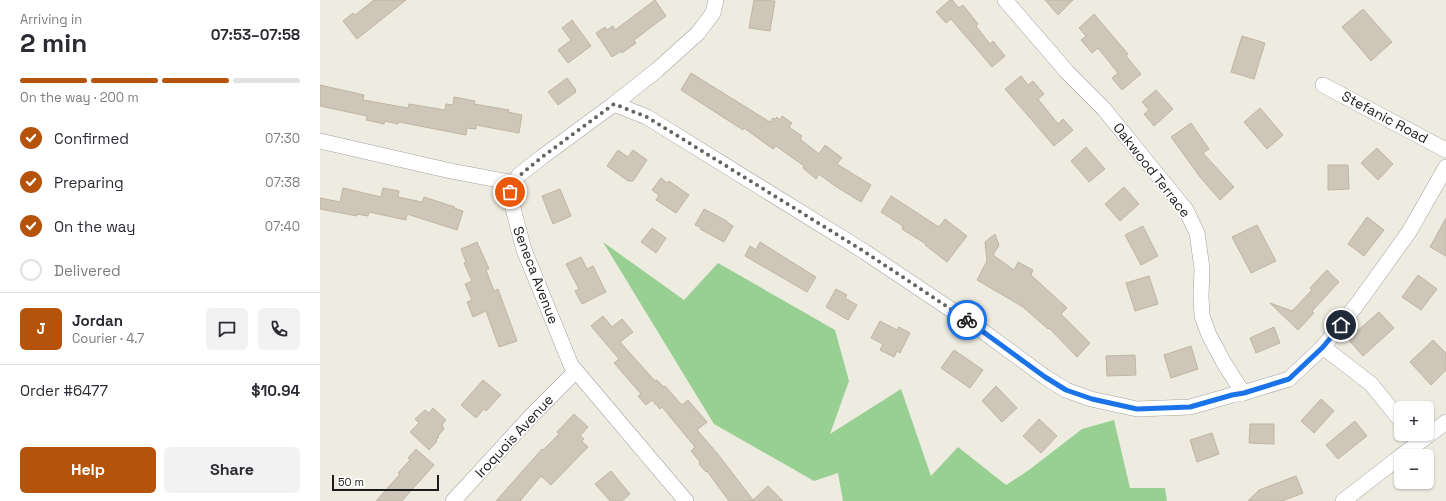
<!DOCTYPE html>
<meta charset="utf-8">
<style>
:root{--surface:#fff;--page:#f2f2f3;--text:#2b2b33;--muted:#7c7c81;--line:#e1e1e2;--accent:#b45309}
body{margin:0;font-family:"Space Grotesk",sans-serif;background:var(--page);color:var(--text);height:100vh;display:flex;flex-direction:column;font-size:15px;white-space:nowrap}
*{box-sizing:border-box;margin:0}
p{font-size:13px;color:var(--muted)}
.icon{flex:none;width:22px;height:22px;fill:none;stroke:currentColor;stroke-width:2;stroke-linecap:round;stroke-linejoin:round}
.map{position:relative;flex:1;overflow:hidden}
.panel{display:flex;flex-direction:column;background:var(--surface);width:320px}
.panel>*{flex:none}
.tools{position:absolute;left:1074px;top:401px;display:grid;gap:8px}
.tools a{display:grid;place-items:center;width:40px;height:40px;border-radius:6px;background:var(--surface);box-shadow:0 1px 3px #0004;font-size:20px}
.scale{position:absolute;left:12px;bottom:10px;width:107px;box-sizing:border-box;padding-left:4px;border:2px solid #1b1b1b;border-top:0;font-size:11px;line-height:14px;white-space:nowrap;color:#1b1b1b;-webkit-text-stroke:3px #fff;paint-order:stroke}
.pin{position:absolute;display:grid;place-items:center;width:34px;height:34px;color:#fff;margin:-17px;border:2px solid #fff;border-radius:50%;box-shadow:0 1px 4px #0007}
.courier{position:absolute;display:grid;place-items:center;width:40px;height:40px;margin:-20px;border:3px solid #1a73e8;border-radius:50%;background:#fff;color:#222;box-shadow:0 1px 5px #0007}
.headline em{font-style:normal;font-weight:600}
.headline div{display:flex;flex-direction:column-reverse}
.headline{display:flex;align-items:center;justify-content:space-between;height:68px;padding:0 20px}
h1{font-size:26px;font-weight:600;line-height:30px}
.bar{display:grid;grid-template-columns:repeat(4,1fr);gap:6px 4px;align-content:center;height:48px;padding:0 20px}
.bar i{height:5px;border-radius:3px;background:var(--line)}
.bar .active{background:var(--accent)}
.bar p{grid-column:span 4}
.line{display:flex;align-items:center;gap:10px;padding:0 20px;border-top:1px solid var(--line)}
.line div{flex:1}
.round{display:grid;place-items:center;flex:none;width:42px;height:42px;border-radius:6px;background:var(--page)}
ol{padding:0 20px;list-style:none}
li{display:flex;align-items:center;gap:12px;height:44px}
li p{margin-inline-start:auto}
li .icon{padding:4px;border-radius:50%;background:var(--accent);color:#fff;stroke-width:4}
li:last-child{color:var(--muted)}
li i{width:22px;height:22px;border:2px solid var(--line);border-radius:50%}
.primary-button{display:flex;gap:8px;margin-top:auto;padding:8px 20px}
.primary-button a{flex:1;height:46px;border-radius:6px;background:var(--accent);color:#fff;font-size:16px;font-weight:600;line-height:46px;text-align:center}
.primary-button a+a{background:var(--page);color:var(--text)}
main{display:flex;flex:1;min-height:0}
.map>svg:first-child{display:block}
.forest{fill:#97d092}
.building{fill:#cdc6b9;stroke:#c0b5a1}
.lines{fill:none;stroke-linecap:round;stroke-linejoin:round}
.street-casing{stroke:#a2a2a2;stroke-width:16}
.street{stroke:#fff;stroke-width:15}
.done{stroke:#656460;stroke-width:4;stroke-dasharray:0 7.2}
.route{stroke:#1a73e8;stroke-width:5}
.labels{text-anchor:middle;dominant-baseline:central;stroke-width:3.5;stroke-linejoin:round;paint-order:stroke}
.street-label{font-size:14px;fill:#1b1b1b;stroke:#fff}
</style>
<main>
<section class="panel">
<div class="headline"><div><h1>2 min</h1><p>Arriving in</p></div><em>07:53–07:58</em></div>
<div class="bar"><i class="active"></i><i class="active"></i><i class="active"></i><i></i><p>On the way · 200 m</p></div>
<ol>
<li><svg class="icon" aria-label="check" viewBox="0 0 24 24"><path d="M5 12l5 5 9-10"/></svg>Confirmed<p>07:30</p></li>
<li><svg class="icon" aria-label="check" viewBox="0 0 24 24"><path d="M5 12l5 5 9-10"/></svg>Preparing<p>07:38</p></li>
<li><svg class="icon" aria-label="check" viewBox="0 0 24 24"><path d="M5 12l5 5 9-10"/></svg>On the way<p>07:40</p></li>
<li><i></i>Delivered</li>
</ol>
<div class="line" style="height:72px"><b class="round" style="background:var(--accent);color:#fff">J</b><div><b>Jordan</b><p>Courier · 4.7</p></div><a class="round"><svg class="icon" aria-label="chat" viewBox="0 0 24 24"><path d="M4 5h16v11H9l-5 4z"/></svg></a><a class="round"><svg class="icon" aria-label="phone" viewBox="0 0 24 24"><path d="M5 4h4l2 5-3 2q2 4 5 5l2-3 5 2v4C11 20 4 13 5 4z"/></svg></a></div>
<div class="line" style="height:52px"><div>Order #6477</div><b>$10.94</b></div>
<div class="primary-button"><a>Help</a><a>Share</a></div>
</section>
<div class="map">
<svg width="1126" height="501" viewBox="0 0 1126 501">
<rect width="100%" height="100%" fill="#eeece0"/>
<polygon class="forest" points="283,242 364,300 398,263 515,330 529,381 510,434 581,389 611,476 638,447 686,485 709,470 762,429 794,420 810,488 845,488 847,501 523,501 518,473 494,481 394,424"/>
<g class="building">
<polygon points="54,0 86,0 37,39 23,21 33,13 35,15"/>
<polygon points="335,0 346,16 314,40 316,43 302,53 301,51 292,57 276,33 285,27 287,30 293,26 295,30"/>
<polygon points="434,0 455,1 450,31 429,28"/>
<polygon points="630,0 632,0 639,8 643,5 658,24 656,26 670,44 673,41 685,56 672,67 631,19 626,23 616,12"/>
<polygon points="725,0 753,0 738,15"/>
<polygon points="1043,9 1072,42 1051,61 1022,27"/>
<polygon points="774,14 808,54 806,56 821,74 802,90 792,78 798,73 778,48 772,53 761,40 766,36 759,28"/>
<polygon points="252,20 271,46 248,63 238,50 251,40 242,28"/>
<polygon points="922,36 945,43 934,79 911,72"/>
<polygon points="371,73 450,122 453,118 455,119 457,117 460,120 462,116 472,123 469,127 482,136 480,139 499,154 505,145 522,158 517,164 551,185 541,202 515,186 499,174 496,179 483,168 484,166 456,146 453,149 424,128 423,130 361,90"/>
<polygon points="701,76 708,85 713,81 724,94 718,99 738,124 743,119 753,130 734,146 685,89"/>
<polygon points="247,78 256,90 255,91 256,92 238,105 228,92"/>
<polygon points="0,85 44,95 43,100 88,108 89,104 125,110 126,104 133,105 134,97 155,101 154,104 189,110 188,112 202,115 199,133 156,125 156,129 147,128 146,135 79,122 78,124 65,121 64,124 46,120 47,116 0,106"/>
<polygon points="836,90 853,109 834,126 824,114 829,110 822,102"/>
<polygon points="940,108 963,135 947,149 924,122"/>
<polygon points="871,123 889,149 883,153 914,187 900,200 880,177 851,137"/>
<polygon points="766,147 785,169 769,182 751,161"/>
<polygon points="1057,148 1073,164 1058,180 1041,163"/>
<polygon points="298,150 308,157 313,150 327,160 313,181 308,181 287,166"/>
<polygon points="1008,165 1028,165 1029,189 1008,190"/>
<polygon points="341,178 347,183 349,181 369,195 356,213 336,200 339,195 332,190"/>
<polygon points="804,187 819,204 800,221 785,204"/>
<polygon points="23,188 61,197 63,188 79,191 78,197 102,202 104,197 135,207 134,208 143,211 137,230 87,214 86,220 49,212 48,216 37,214 37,216 0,209 0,198 20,202"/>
<polygon points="240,189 251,216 233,224 222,196"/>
<polygon points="571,196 619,227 625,219 647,236 627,262 605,245 606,244 582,229 583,226 561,212"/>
<polygon points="384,209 407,221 407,222 413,226 404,242 380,229 381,228 375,225"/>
<polygon points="1047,217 1064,230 1044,256 1028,244"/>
<polygon points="1126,218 1126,256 1110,247"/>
<polygon points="937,225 956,261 931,273 912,237"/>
<polygon points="823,226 838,256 821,265 805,235"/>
<polygon points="332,228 346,238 336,253 321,242"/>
<polygon points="675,234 679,245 673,255 694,270 698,262 713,270 711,275 747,308 741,314 770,343 757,357 729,328 728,329 703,307 657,280 667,261 665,242"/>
<polygon points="157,242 169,269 166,270 174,291 178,289 197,341 179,347 166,311 153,317 147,302 152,300 145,284 152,281 144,263 146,262 141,249"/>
<polygon points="440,242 496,277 487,292 425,256 430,246 436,250"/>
<polygon points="261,257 267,269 273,266 286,292 262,304 255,291 259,289 246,264"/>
<polygon points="1007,270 1019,282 992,311 994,313 978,330 950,303 972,311 992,290 990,288"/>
<polygon points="1098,275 1117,289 1101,310 1082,297"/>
<polygon points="829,276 838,304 815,311 806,283"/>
<polygon points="516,289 527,295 525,298 537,305 528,320 506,307"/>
<polygon points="1059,312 1074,328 1043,356 1028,339"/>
<polygon points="283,316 292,327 302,319 313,332 300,342 335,381 337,380 344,387 345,386 362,405 368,400 387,422 377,430 397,453 433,500 448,486 463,501 409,501 387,471 386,472 379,464 380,462 371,451 375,447 342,407 340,409 332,400 326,405 318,396 321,394 294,363 299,359 271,326"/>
<polygon points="560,321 577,330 579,327 590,333 580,353 577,351 574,357 560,350 563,344 551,338"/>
<polygon points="954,327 960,343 936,353 930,338"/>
<polygon points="1113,340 1126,353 1126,370 1111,385 1090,362"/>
<polygon points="871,346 878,369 851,378 844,355"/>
<polygon points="634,350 663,370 650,388 621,368"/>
<polygon points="815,355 816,375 787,376 786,356"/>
<polygon points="163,380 181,395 166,411 164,409 156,418 141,405"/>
<polygon points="676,386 697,408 682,422 662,401"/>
<polygon points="1001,399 1014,411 994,433 981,421"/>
<polygon points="113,408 126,420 122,425 124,429 118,436 119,437 116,440 117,441 109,450 90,432 99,423 95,419 105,410 109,413"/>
<polygon points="254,414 268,427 260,436 264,439 262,441 268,447 231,485 221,476 200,501 176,501 222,449 223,450 239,434 237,432"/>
<polygon points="719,419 737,436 721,453 703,436"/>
<polygon points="1035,421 1047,436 1018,459 1006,445"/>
<polygon points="930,424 954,424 954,444 929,443"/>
<polygon points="892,433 899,454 877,462 870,440"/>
<polygon points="96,449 114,465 82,501 56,501 80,474 78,473 90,460 88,458"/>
<polygon points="291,471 310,494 302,501 290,501 275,484"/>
<polygon points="976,476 983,493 962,501 928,501 939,490"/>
</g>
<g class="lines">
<defs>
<g id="street">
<polyline points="685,0 748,73 784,109 866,210 877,233 882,268 881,296 882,316 889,335 904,363 923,393"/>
<polyline points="1003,85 1126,150"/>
<polyline points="294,104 327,117 545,252 657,327 725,377 746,390 771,399 817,409 870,407 912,395 923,393 969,379 1003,347 1038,303 1089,232 1126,167"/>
<polyline points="0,141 131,171 195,183"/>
<polyline points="1003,347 1051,384 1081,421"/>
<polyline points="1081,456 1126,422"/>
<polyline points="133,501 213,414 256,371"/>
<polyline points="366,501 251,365 204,250 194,212 190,192 199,175 222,157 294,104 337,70 378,33 393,13 396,0"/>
<polyline points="1023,501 1081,456"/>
</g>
</defs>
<use href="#street" class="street-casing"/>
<use href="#street" class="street"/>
</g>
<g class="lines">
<polyline class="done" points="190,192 199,176 222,157 294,104 327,117 340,125 545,252 647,320"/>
<polyline class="route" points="647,320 725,377 746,390 772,399 817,409 870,407 912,395 924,393 969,379 1003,347 1021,325"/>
</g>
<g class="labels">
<g class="street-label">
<text transform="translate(1065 117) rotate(28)">Stefanic Road</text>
<text transform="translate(832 170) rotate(52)">Oakwood Terrace</text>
<text transform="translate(216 275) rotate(69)">Seneca Avenue</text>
<text transform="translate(194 436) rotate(-47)">Iroquois Avenue</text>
</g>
</g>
</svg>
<div class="tools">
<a>+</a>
<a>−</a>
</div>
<div class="scale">50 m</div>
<div class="pin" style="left:190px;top:192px;background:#ea580c"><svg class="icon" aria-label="bag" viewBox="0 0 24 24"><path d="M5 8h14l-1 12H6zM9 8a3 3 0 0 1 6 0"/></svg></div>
<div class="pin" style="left:1021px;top:325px;background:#1f2937"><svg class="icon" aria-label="home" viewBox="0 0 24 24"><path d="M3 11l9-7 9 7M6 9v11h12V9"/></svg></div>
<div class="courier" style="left:647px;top:320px"><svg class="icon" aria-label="bike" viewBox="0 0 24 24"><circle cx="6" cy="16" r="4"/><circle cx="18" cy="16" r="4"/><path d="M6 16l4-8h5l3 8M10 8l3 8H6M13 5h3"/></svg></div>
</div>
</main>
